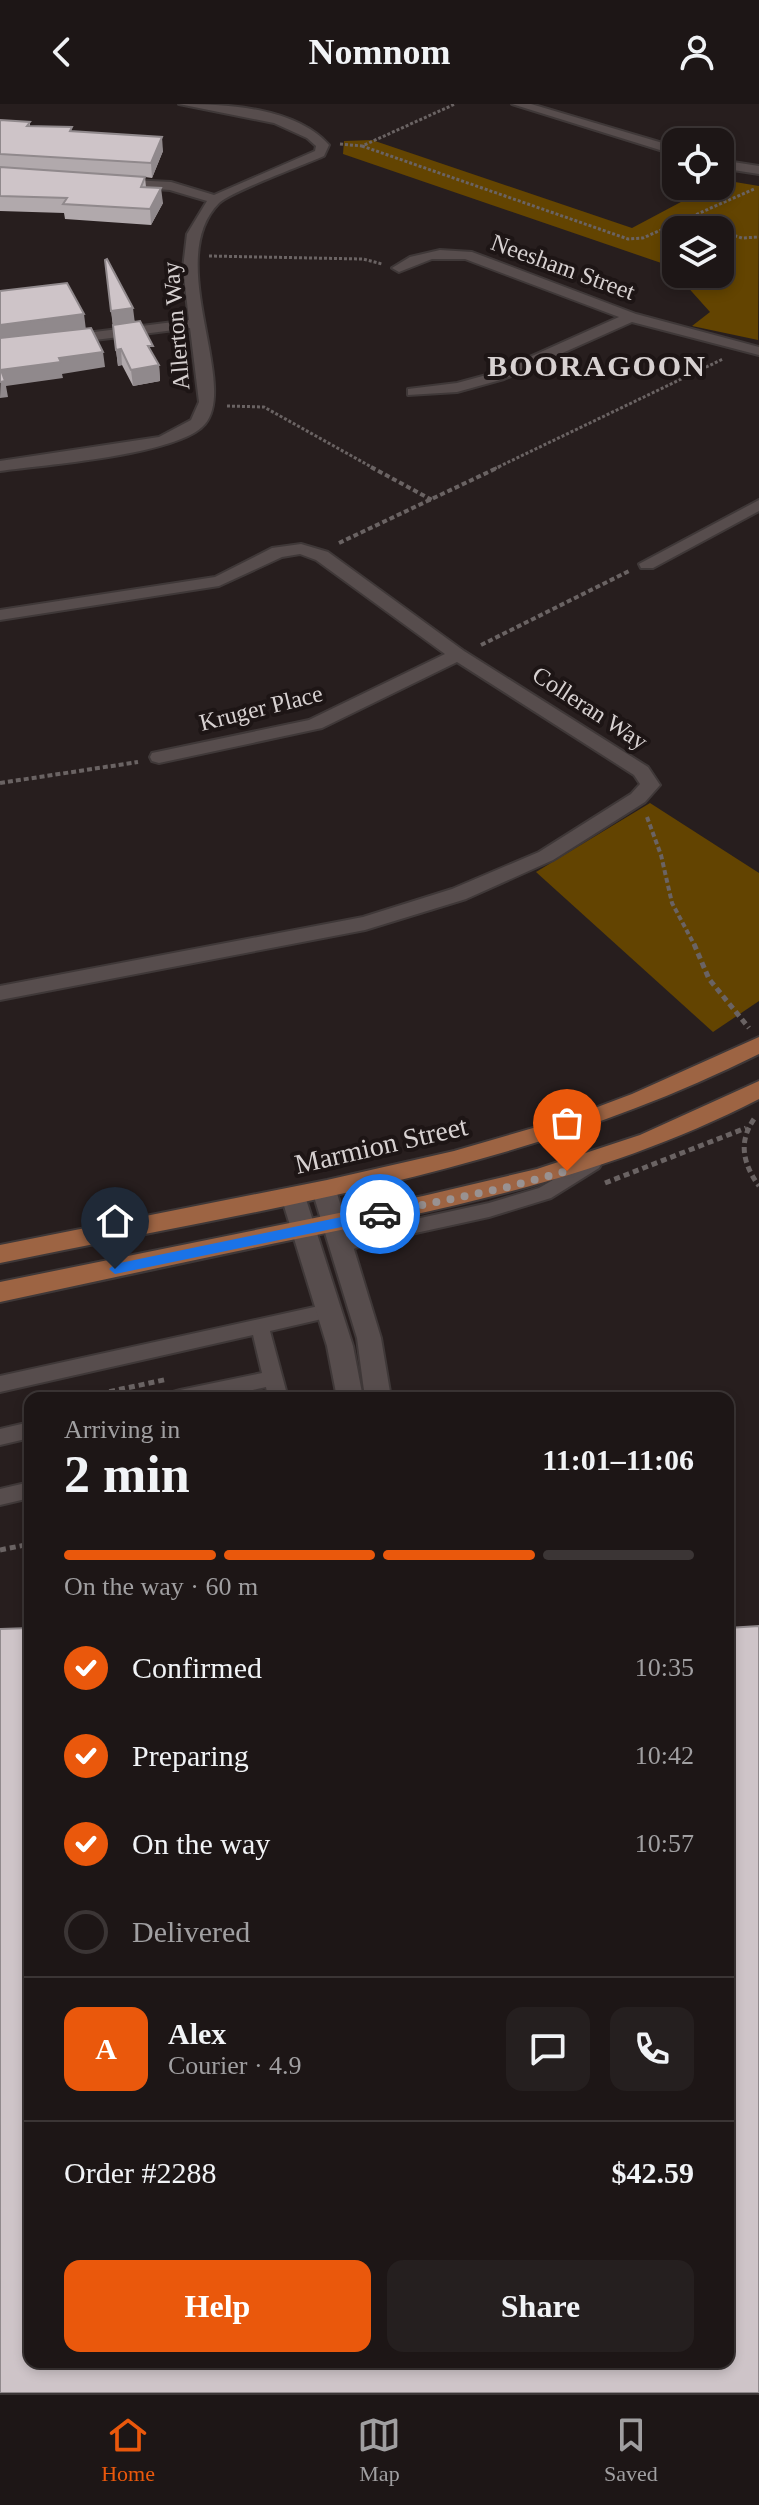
<!DOCTYPE html>
<meta charset="utf-8">
<style>
:root{--surface:#1d1616;--page:#251f1f;--text:#f1f3f6;--muted:#a09fa1;--line:#3b3535;--accent:#ea580c}
body{margin:0;font-family:"Times New Roman",serif;background:var(--page);color:var(--text);height:100vh;display:flex;flex-direction:column;font-size:30px;white-space:nowrap}
*{box-sizing:border-box;margin:0}
p{font-size:26px;color:var(--muted)}
.icon{flex:none;width:44px;height:44px;fill:none;stroke:currentColor;stroke-width:2;stroke-linecap:round;stroke-linejoin:round}
.map{position:relative;flex:1;overflow:hidden}
.drawer{position:absolute;left:24px;top:1288px;width:710px;height:976px;display:flex;flex-direction:column;background:var(--surface);border-radius:16px;box-shadow:0 4px 12px #0003,0 0 0 2px var(--line)}
.drawer>*{flex:none}
.controls{position:absolute;left:662px;top:24px;display:grid;gap:16px}
.controls a{display:grid;place-items:center;width:72px;height:72px;border-radius:16px;background:var(--surface);box-shadow:0 4px 12px #0003,0 0 0 2px var(--line);font-size:40px}
.pin{position:absolute;display:grid;place-items:center;width:68px;height:68px;color:#fff;margin:-82px -34px;border-radius:50% 50% 50% 0;rotate:-45deg;box-shadow:0 0 8px #0007}
.pin .icon{rotate:45deg}
.courier{position:absolute;display:grid;place-items:center;width:80px;height:80px;margin:-40px;border:6px solid #1a73e8;border-radius:50%;background:#fff;color:#222;box-shadow:0 2px 10px #0007}
.overview em{font-style:normal;font-weight:700}
.overview div{display:flex;flex-direction:column-reverse}
.overview{display:flex;align-items:center;justify-content:space-between;height:136px;padding:0 40px}
h1{font-size:52px;font-weight:700;line-height:60px}
.bar{display:grid;grid-template-columns:repeat(4,1fr);gap:12px 8px;align-content:center;height:96px;padding:0 40px}
.bar i{height:10px;border-radius:6px;background:var(--line)}
.bar .active{background:var(--accent)}
.bar p{grid-column:span 4}
.line{display:flex;align-items:center;gap:20px;padding:0 40px;border-top:2px solid var(--line)}
.line div{flex:1}
.round{display:grid;place-items:center;flex:none;width:84px;height:84px;border-radius:16px;background:var(--page)}
ol{padding:0 40px;list-style:none}
li{display:flex;align-items:center;gap:24px;height:88px}
li p{margin-inline-start:auto}
li .icon{padding:8px;border-radius:50%;background:var(--accent);color:#fff;stroke-width:4}
li:last-child{color:var(--muted)}
li i{width:44px;height:44px;border:4px solid var(--line);border-radius:50%}
.button{display:flex;gap:16px;margin-top:auto;padding:16px 40px}
.button a{flex:1;height:92px;border-radius:16px;background:var(--accent);color:#fff;font-size:32px;font-weight:700;line-height:92px;text-align:center}
.button a+a{background:var(--page);color:var(--text)}
header{display:flex;justify-content:space-between;align-items:center;height:104px;padding:0 40px;background:var(--surface);font-size:36px;font-weight:700}
.tabs{display:flex;justify-content:space-around;align-items:center;height:112px;border-top:2px solid var(--line);background:var(--surface);font-size:22px;color:var(--muted)}
.tabs a{display:grid;justify-items:center;gap:4px}
.tabs .active{color:var(--accent)}
.map>svg:first-child{display:block}
.forest{fill:#634401}
.lines{fill:none;stroke-linecap:round;stroke-linejoin:round}
.lane-casing{stroke:#3f3838;stroke-width:4}
.street-casing{stroke:#3f3838;stroke-width:4}
.primary-casing{stroke:#3f3838;stroke-width:4}
.path-far2{stroke:#6a6363;stroke-width:3;stroke-dasharray:3 2;stroke-linecap:butt}
.path-far1{stroke:#6a6363;stroke-width:4;stroke-dasharray:5 3;stroke-linecap:butt}
.path{stroke:#6a6363;stroke-width:5;stroke-dasharray:6 4;stroke-linecap:butt}
.lane{fill:#574d4d;fill-rule:evenodd}
.street{fill:#574d4d;fill-rule:evenodd}
.primary{fill:#9d6443;fill-rule:evenodd}
.wall{fill:#b1a9ac}
.shaded-wall{fill:#90898c}
.building{fill:#cec4c8;stroke:#90898c;stroke-width:2}
.route{fill:#1a73e8}
.done{stroke:#999292;stroke-width:8;stroke-dasharray:0 14.4}
.labels{text-anchor:middle;dominant-baseline:central;stroke-width:8;stroke-linejoin:round;paint-order:stroke}
.far-street-label{font-size:24px;fill:#d7d1d1;stroke:#1d1515}
.street-label{font-size:28px;fill:#d7d1d1;stroke:#1d1515}
.far-district-label{font-size:30px;font-weight:bold;letter-spacing:2px;fill:#d7d1d1;stroke:#1d1515}
</style>
<header><svg class="icon" aria-label="back" viewBox="0 0 24 24"><path d="M15 5l-7 7 7 7"/></svg>Nomnom<svg class="icon" aria-label="person" viewBox="0 0 24 24"><circle cx="12" cy="8" r="4"/><path d="M4 21q1-7 8-7t8 7"/></svg></header>
<div class="map">
<svg width="759" height="2289" viewBox="0 0 759 2289">
<rect width="100%" height="100%" fill="#271e1e"/>
<g class="forest">
<polygon points="372,36 632,124 711,82 720,82 723,76 759,82 758,236 692,222 710,208 676,170 720,170 720,126 676,126 676,170 670,162 343,50 344,37"/>
<polygon points="650,699 759,769 759,897 713,928 536,768"/>
</g>
<g class="lines">
<defs>
<g id="lane">
<polygon points="593,1053 602,1059 599,1064 551,1094 489,1113 365,1140 342,1150 336,1148 333,1143 336,1138 361,1127 489,1099 539,1084"/>
<polygon points="328,1200 335,1202 337,1207 335,1212 270,1227 288,1294 268,1294 266,1283 216,1294 170,1294 173,1288 180,1286 262,1269 253,1231 0,1288 0,1272"/>
<polygon points="30,1318 30,1334 0,1341 0,1325"/>
<polygon points="30,1378 30,1394 0,1401 0,1385"/>
</g>
<g id="street">
<path d="M 179,0 C 226,0 295,3 329,41 L 324,52 C 306,60 230,88 219,99 C 163,155 239,279 205,320 C 180,351 42,361 0,367 L 0,357 L 159,333 L 191,316 L 199,298 L 190,224 L 0,248 L 0,240 L 189,216 L 183,164 L 187,130 L 207,97 L 170,86 L 116,82 L 111,81 L 111,75 L 171,78 L 214,91 L 315,47 L 316,42 L 307,34 L 274,19 Z"/>
<polygon points="512,0 531,0 676,43 676,51"/>
<polygon points="720,56 759,62 759,70 720,64"/>
<polygon points="440,146 472,148 636,210 759,243 759,251 632,218 504,275 457,288 408,291 408,285 457,279 494,269 619,213 465,155 432,155 399,168 392,164 410,153"/>
<polygon points="759,396 759,407 653,464 641,464 639,460"/>
<polygon points="301,440 328,448 464,547 648,663 660,681 645,698 553,756 466,795 365,826 0,896 0,882 363,813 452,785 539,748 631,690 640,680 634,671 457,558 322,624 159,659 152,657 150,653 152,649 309,616 445,550 316,456 300,450 282,453 219,482 0,516 0,506 215,473 272,444"/>
<polygon points="324,1077 332,1080 336,1086 381,1234 391,1294 365,1294 357,1234 312,1086 316,1080"/>
<polygon points="293,1083 301,1086 305,1092 353,1242 363,1294 337,1294 327,1242 281,1092 285,1086"/>
</g>
<g id="primary">
<path d="M 759,933 L 759,950 C 519,1070 259,1105 0,1159 L 0,1141 L 327,1076 L 454,1047 L 571,1013 L 632,990 Z"/>
<path d="M 759,977 L 759,995 C 609,1072 455,1103 291,1136 C 194,1156 97,1177 0,1198 L 0,1178 L 423,1092 L 537,1065 L 640,1031 Z"/>
</g>
</defs>
<use href="#lane" class="lane-casing"/>
<use href="#street" class="street-casing"/>
<use href="#primary" class="primary-casing"/>
<g class="path-far2">
<polyline points="340,40 362,42 455,0"/>
<polyline points="362,42 628,135 643,134 754,85"/>
<polyline points="692,114 718,126"/>
<polyline points="720,127 742,134 759,133"/>
<polyline points="209,152 363,155 382,160"/>
<polyline points="227,302 264,303 375,365"/>
<polyline points="494,365 723,255"/>
</g>
<g class="path-far1">
<polyline points="371,363 432,396"/>
<polyline points="339,439 499,363"/>
<polyline points="481,541 629,467"/>
<polyline points="0,679 138,658"/>
<polyline points="647,713 661,751 672,799 695,842"/>
</g>
<g class="path">
<polyline points="694,840 709,875 749,924"/>
<path d="M 754,1015 C 738,1038 743,1060 759,1082"/>
<polyline points="605,1079 746,1024"/>
<polyline points="80,1294 168,1275"/>
<polyline points="0,1446 30,1440"/>
</g>
<use href="#lane" class="lane"/>
<use href="#street" class="street"/>
<use href="#primary" class="primary"/>
</g>
<g class="wall">
<polygon points="0,16 30,18 30,22 73,27 163,47 152,74 145,73 146,83 163,99 151,121 65,115 64,109 0,107"/>
<polygon points="105,156 135,218 159,261 160,277 133,282 122,261 118,262"/>
</g>
<g class="shaded-wall">
<polygon points="162,33 163,47 152,74 151,59"/>
<polygon points="161,84 163,99 151,121 150,105"/>
<polygon points="133,204 135,220 113,223 111,207"/>
<polygon points="84,210 86,226 0,237 0,221"/>
<polygon points="121,245 122,261 118,262 116,246"/>
<polygon points="103,248 105,263 62,270 63,274 6,282 8,293 0,294 1,266 59,254"/>
<polygon points="159,261 160,277 133,282 131,266"/>
</g>
<g class="building">
<polygon points="0,16 30,18 27,22 72,23 70,27 162,33 151,59 0,50"/>
<polygon points="0,63 145,73 141,83 161,84 150,105 63,100 67,94 0,92"/>
<polygon points="107,155 133,204 111,207 105,156"/>
<polygon points="67,179 84,210 0,221 0,187"/>
<polygon points="140,217 153,242 148,242 159,261 131,266 121,245 116,246 113,221"/>
<polygon points="91,224 103,248 59,254 61,258 1,266 5,277 0,278 0,234"/>
<polygon points="759,1522 759,2289 0,2289 0,1525 30,1524 30,2258 728,2258 728,1524"/>
</g>
<polygon class="route" points="380,1105 386,1110 380,1115 115,1170 109,1165 115,1160"/>
<g class="lines">
<polyline class="done" points="380,1110 508,1083 567,1067"/>
</g>
<g class="labels">
<g class="far-street-label">
<text transform="translate(563 163) rotate(20)">Neesham Street</text>
<text transform="translate(176 222) rotate(-95)">Allerton Way</text>
<text transform="translate(261 604) rotate(-14)">Kruger Place</text>
<text transform="translate(590 604) rotate(33)">Colleran Way</text>
</g>
<g class="street-label">
<text transform="translate(381 1041) rotate(-13)">Marmion Street</text>
</g>
<g class="far-district-label">
<text x="597" y="261">BOORAGOON</text>
</g>
</g>
</svg>
<div class="controls">
<a><svg class="icon" aria-label="locate" viewBox="0 0 24 24"><circle cx="12" cy="12" r="6"/><path d="M12 2v4M12 18v4M2 12h4M18 12h4"/></svg></a>
<a><svg class="icon" aria-label="layers" viewBox="0 0 24 24"><path d="M12 4l9 5-9 5-9-5zM3 14l9 5 9-5"/></svg></a>
</div>
<div class="pin" style="left:567px;top:1067px;background:#ea580c"><svg class="icon" aria-label="bag" viewBox="0 0 24 24"><path d="M5 8h14l-1 12H6zM9 8a3 3 0 0 1 6 0"/></svg></div>
<div class="pin" style="left:115px;top:1165px;background:#1f2937"><svg class="icon" aria-label="home" viewBox="0 0 24 24"><path d="M3 11l9-7 9 7M6 9v11h12V9"/></svg></div>
<div class="courier" style="left:380px;top:1110px"><svg class="icon" aria-label="car" viewBox="0 0 24 24"><path d="M5 17H2v-5l4-1 3-4h7l3 4 3 1v5h-3M9 17h6M6 11h13"/><circle cx="7" cy="17" r="2"/><circle cx="17" cy="17" r="2"/></svg></div>
<section class="drawer">
<div class="overview"><div><h1>2 min</h1><p>Arriving in</p></div><em>11:01–11:06</em></div>
<div class="bar"><i class="active"></i><i class="active"></i><i class="active"></i><i></i><p>On the way · 60 m</p></div>
<ol>
<li><svg class="icon" aria-label="check" viewBox="0 0 24 24"><path d="M5 12l5 5 9-10"/></svg>Confirmed<p>10:35</p></li>
<li><svg class="icon" aria-label="check" viewBox="0 0 24 24"><path d="M5 12l5 5 9-10"/></svg>Preparing<p>10:42</p></li>
<li><svg class="icon" aria-label="check" viewBox="0 0 24 24"><path d="M5 12l5 5 9-10"/></svg>On the way<p>10:57</p></li>
<li><i></i>Delivered</li>
</ol>
<div class="line" style="height:144px"><b class="round" style="background:var(--accent);color:#fff">A</b><div><b>Alex</b><p>Courier · 4.9</p></div><a class="round"><svg class="icon" aria-label="chat" viewBox="0 0 24 24"><path d="M4 5h16v11H9l-5 4z"/></svg></a><a class="round"><svg class="icon" aria-label="phone" viewBox="0 0 24 24"><path d="M5 4h4l2 5-3 2q2 4 5 5l2-3 5 2v4C11 20 4 13 5 4z"/></svg></a></div>
<div class="line" style="height:104px"><div>Order #2288</div><b>$42.59</b></div>
<div class="button"><a>Help</a><a>Share</a></div>
</section>
</div>
<nav class="tabs">
<a class="active"><svg class="icon" aria-label="home" viewBox="0 0 24 24"><path d="M3 11l9-7 9 7M6 9v11h12V9"/></svg>Home</a>
<a><svg class="icon" aria-label="map" viewBox="0 0 24 24"><path d="M3 6l6-2 6 2 6-2v14l-6 2-6-2-6 2zM9 4v14M15 6v14"/></svg>Map</a>
<a><svg class="icon" aria-label="saved" viewBox="0 0 24 24"><path d="M7 4h10v16l-5-4-5 4z"/></svg>Saved</a>
</nav>
